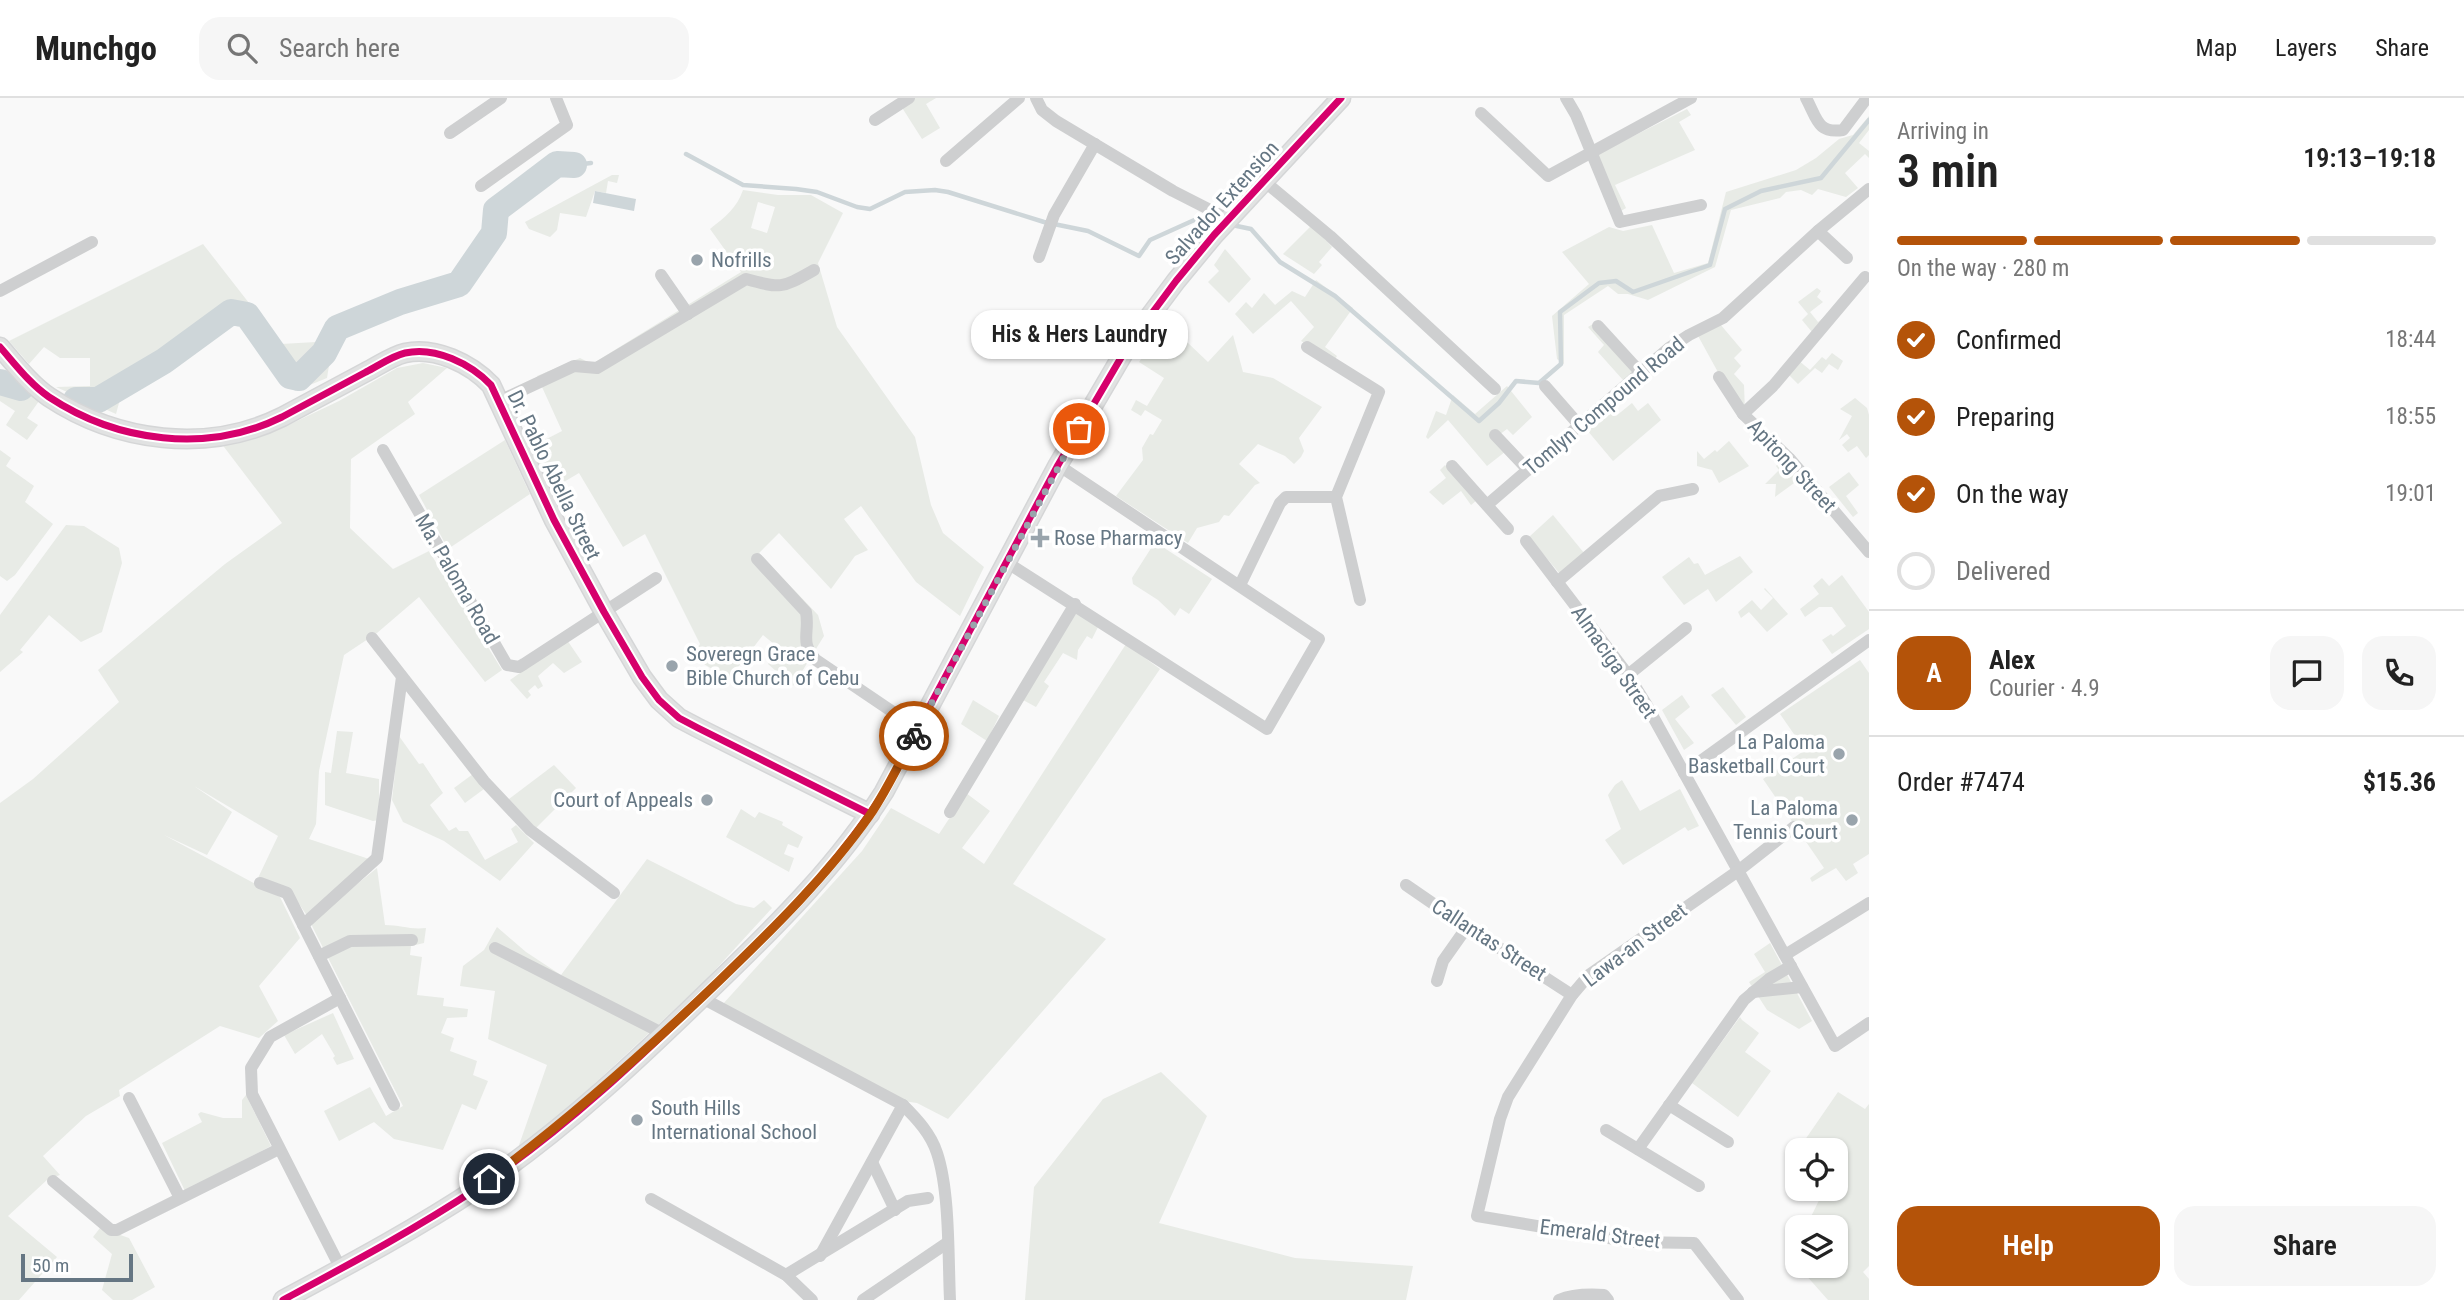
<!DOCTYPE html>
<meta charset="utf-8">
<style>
:root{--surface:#fff;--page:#f6f6f6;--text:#222;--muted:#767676;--line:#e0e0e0;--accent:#b45309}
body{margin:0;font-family:"Roboto Condensed",sans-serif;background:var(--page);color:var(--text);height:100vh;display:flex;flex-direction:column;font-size:26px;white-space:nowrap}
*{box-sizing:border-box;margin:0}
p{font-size:23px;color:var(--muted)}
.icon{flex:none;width:38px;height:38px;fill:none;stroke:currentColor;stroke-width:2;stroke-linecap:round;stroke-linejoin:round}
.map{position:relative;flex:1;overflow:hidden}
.side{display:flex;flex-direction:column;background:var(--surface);width:595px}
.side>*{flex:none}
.buttons{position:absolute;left:1785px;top:1040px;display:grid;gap:14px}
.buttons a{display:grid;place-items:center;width:63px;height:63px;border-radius:14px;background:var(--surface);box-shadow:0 2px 5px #0004;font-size:35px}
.scale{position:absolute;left:21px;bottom:18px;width:112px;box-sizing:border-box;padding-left:7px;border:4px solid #657683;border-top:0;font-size:19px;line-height:24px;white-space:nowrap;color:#657683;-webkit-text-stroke:5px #fff;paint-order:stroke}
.pin{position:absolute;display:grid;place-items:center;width:60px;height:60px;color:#fff;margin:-30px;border:4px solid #fff;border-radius:50%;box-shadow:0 2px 7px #0007}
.courier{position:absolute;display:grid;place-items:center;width:70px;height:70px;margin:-35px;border:5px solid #b45309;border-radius:50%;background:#fff;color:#222;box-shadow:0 2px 9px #0007}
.bubble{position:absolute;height:49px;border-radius:21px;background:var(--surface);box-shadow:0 2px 5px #0004;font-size:23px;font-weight:600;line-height:49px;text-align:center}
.summary em{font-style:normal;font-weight:600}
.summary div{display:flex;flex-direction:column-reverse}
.summary{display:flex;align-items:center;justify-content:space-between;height:119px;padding:0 28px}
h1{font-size:46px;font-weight:600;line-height:52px}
.bar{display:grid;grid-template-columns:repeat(4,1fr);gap:10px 7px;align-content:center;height:84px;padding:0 28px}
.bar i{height:9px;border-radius:5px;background:var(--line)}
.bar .selected{background:var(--accent)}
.bar p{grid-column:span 4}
.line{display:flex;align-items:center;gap:18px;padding:0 28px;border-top:2px solid var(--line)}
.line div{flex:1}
.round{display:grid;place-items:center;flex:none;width:74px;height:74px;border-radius:21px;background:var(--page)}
ol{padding:0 28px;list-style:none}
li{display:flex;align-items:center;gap:21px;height:77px}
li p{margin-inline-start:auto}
li .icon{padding:7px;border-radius:50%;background:var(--accent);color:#fff;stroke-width:4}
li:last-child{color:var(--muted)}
li i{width:38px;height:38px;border:4px solid var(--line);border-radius:50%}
.button{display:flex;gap:14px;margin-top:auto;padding:14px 28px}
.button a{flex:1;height:80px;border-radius:21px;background:var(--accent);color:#fff;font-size:28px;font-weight:600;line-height:80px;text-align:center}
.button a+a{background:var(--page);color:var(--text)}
header{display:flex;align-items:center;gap:42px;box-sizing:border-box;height:98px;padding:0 35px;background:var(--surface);border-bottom:2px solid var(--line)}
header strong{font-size:33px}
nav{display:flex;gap:38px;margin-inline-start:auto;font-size:24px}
.search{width:490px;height:63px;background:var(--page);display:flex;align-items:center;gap:18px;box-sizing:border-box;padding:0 24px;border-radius:21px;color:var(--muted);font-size:26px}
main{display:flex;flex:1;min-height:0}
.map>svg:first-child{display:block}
.green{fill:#e8ebe6;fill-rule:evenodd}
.water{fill:#ced6d9}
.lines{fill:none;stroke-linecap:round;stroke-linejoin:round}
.stream{stroke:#ced6d9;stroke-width:4.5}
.river{stroke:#ced6d9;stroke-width:26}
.secondary-casing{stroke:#d5d6d7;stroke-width:21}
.street{stroke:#cecfd0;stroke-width:12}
.secondary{stroke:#e1e2e2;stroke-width:18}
.cycleway-casing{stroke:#fff;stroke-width:11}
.cycleway{stroke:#d6006c;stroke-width:7}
.done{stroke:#99a4ac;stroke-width:7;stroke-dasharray:0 12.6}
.route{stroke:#b45309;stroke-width:9}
.poi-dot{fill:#99a4ac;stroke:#fff;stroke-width:2.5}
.labels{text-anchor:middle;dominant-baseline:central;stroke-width:7;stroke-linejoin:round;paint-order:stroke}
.street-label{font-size:21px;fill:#657683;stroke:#fff}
.poi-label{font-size:21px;fill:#657683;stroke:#fff;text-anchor:start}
</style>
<header>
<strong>Munchgo</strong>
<div class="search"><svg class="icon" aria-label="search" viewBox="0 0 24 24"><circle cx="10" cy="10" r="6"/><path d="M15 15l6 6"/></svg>Search here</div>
<nav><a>Map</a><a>Layers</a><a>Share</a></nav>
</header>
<main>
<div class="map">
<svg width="1869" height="1202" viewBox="0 0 1869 1202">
<rect width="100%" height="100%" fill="#f9f9f9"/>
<g class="green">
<polygon points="912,0 936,0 926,6 940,30 922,41 901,8"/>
<polygon points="1687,11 1691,17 1679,24 1695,52 1615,87 1626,110 1621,113 1596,57"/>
<polygon points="1869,18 1869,32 1859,45 1869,53 1869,60 1865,56 1845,75 1858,90 1846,99 1818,91 1812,97 1801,92 1786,94 1780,100 1731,112 1715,169 1648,202 1628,196 1618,196 1608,188 1564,217 1564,266 1557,261 1552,218 1589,186 1562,154 1609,129 1623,133 1652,127 1674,175 1708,165 1726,94 1796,72 1816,60 1839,41 1853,37"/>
<polygon points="612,77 619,77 617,85 608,83 606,95 595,93 586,119 560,115 557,132 550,139 529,131 525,124"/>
<path d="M 743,92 L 778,97 L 811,97 L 843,115 L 818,165 L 837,229 L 915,339 L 931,407 L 943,435 L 984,469 L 960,518 L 916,484 L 861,408 L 844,421 L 868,452 L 855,458 L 831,491 L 779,435 L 759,455 L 818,517 L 824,538 L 793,588 L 768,566 L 780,551 L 763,537 L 729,581 L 692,559 L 700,546 L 645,436 L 623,449 L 579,375 L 552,391 L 531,349 L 562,333 L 537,278 L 580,260 L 592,266 L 741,174 L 710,131 C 725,119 737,110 743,92 ZM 758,104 L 775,109 L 767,135 L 751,130 Z"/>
<polygon points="1312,127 1332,149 1319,164 1322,167 1314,176 1283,156"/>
<polygon points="203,146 281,246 333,243 327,280 295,293 249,232 228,223 144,277 132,291 123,290 116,316 56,289 90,288 90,260 60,260 44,249 29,266 9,243"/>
<polygon points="1225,151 1251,181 1229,205 1208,184 1219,173 1214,167"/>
<polygon points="1316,182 1353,210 1325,249 1337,258 1334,263 1301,243 1314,229 1291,203 1253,236 1235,216 1246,204 1252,210 1264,195 1275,207 1292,193 1305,199"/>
<polygon points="1817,190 1821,193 1817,199 1823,204 1810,214 1818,224 1831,214 1812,234 1802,222 1808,216 1798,204"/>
<polygon points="1168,226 1208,264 1233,237 1243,274 1273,280 1322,309 1299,340 1304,353 1301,359 1294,366 1285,358 1258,346 1239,366 1260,385 1255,387 1229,418 1224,417 1219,424 1197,430 1188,445 1116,398 1143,362 1142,350 1150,336 1153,337 1162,322 1145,312 1141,318 1131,312 1136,302 1147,308 1164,280 1139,264"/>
<polygon points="1593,226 1635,273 1623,282 1598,254 1604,247 1588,229"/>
<polygon points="1720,226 1742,252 1734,260 1741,268 1734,276 1744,287 1745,314 1719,276 1697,236"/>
<polygon points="1832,255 1843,263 1838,272 1829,266 1822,275 1815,270 1798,286 1788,276 1798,262 1810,272 1822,259 1826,262"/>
<polygon points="423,265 447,270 408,304 415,316 351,361 350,430 393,471 429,453 502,572 485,584 419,499 377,535 344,557 319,673 316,726 309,741 372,762 308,819 290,793 258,780 278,738 194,688 232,714 207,757 164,737 280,799 300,840 259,888 278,923 259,940 220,928 119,992 120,998 86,1018 43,1058 60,1077 48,1081 8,1118 57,1159 19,1202 0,1202 0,705 33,681 119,604 98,572 225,466 282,425 221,345 278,332 339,303 397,270"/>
<polygon points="10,273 39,303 27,320 38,327 27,342 6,327 15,313 0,303 0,281"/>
<polygon points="1507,288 1532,319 1513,337 1507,331 1499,337 1510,350 1487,368 1448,322 1428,341 1426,339 1436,313 1446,317 1453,297 1475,316"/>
<polygon points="1855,300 1867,310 1869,317 1869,357 1866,360 1857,348 1848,354 1842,347 1850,340 1847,336 1839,342 1852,318 1840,311"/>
<polygon points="1632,305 1638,313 1648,305 1661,322 1613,363 1587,332 1611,313 1616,318"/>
<polygon points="505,342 530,396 448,451 419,397"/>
<polygon points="1729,343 1749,368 1719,385 1712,372 1697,368 1697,353 1704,361 1715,352 1717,354"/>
<polygon points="0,352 11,360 6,368 34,388 25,404 53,426 15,477 7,483 0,478"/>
<polygon points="1783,361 1801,380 1775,399 1776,386 1765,386 1779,372 1776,368"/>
<polygon points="1445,367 1477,402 1471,407 1461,393 1443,407 1429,394 1446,380 1440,372"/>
<polygon points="1849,374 1859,387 1846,398 1858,415 1853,419 1829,389"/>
<polygon points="1553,417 1584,455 1560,476 1529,439"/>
<polygon points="66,427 84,428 119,450 122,465 102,534 81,544 49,517 20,552 23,554 0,574 0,517"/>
<polygon points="1155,444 1212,481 1189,516 1180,510 1175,518 1158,502 1133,486 1132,480"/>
<polygon points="1740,458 1753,474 1716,504 1708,491 1684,507 1662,479 1689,459 1694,466 1698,465 1705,477"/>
<polygon points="1842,477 1869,514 1869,531 1832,556 1822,542 1831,536 1833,538 1846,528 1832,509 1819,509 1805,519 1800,511 1819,496 1813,488 1822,480 1829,488"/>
<polygon points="1765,490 1788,516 1767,534 1749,514 1741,520 1738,514 1752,502 1761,512 1773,500 1764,491"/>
<polygon points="1076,514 1098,529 1092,541 1087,538 1078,552 1077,562 1063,555 1044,584 1049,588 1036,609 1023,602"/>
<polygon points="567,542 582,564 564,575 553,565 538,578 543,588 538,591 535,587 528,593 531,597 527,601 510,582"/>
<polygon points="1126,546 1160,571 1013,786 1106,841 948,1021 917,1005 903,1003 722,907 862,753 891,710 939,736 966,695 990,713 962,750 984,766"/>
<polygon points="1860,562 1869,575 1869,756 1853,766 1858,775 1846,783 1836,770 1812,784 1810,780 1824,770 1763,681 1805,652 1780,616"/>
<polygon points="1723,589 1746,619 1736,627 1711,597"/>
<polygon points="1682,597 1690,609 1675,621 1694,645 1684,652 1662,612"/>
<polygon points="973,602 999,618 987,643 961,626"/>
<polygon points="337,633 353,634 346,675 379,681 379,722 373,723 325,707 325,674 331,675"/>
<polygon points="399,638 419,666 423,665 443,695 430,707 449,733 456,729 459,733 468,733 485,762 518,744 511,731 516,727 534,745 500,783 444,743 403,724 392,702"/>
<polygon points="554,667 576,690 536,730 509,701"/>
<polygon points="473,676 484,691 465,705 454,690"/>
<polygon points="1622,682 1640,713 1680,691 1699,728 1688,733 1685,729 1623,767 1605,742 1621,731 1608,697 1615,687"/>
<polygon points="741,711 755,720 759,714 783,724 782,727 803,739 798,750 788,746 784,756 794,760 789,774 726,739"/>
<polygon points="647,761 736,806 754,810 764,802 772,810 705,883 550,1027 518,1050 547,967 488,941 495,893 460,888 463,868 484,852 497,829 526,854 561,877"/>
<path d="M 377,770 L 385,827 C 400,827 411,832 426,830 L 424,845 L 411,848 L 410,857 L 422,859 L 417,897 L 444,900 L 443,908 L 468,911 L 467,919 L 447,920 L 441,935 L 454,940 L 450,953 L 477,963 L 473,977 L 488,983 L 476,1012 L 462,1006 L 443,1052 L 394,1041 L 374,1024 L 339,1043 L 324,1013 L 370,989 L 386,1018 L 403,1008 L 310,824 Z"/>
<polygon points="1770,845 1812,923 1799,931 1767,912 1749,884 1765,874 1754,856"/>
<polygon points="333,915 354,961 337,967 333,960 335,958 322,936 295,956 284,937"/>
<polygon points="1740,919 1742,922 1759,935 1745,954 1771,973 1738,1019 1692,985"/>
<polygon points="1161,974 1207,1018 1159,1125 1295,1160 1413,1168 1406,1202 1025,1202 1034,1089 1103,1001"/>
<polygon points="1838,994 1865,1011 1869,1006 1869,1168 1863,1174 1869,1181 1869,1202 1828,1202 1797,1167 1836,1167 1836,1129 1806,1129 1825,1090 1836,1090 1836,1052 1798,1052"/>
<polygon points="246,997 271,1048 185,1093 162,1045 202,1024 198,1016 201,1014 223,1020 242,1020 242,1002"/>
<polygon points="100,1130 129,1140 155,1189 132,1202 113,1202 102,1192 112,1156 93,1139"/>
</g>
<polygon class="water" points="595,93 636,101 634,113 593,105"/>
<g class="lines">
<g class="stream">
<polyline points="686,56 743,87 796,91 817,94 857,109 870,111 905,94 935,92 948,94 1044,124 1088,133 1139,158 1150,142 1201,119 1220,124"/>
<polyline points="574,67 591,65"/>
<polyline points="1232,127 1251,131 1280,164 1335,198 1479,323 1499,305 1516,283 1539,285 1561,266 1560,214 1599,185 1616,183 1633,194 1710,167 1725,111 1761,93 1821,80 1869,22"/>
</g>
<g class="river">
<polyline points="0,284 21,290"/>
<polyline points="76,302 98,302 164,263 231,214 247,217 290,278 299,280 324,255 337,230 400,204 459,186 494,135 496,112 557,66 574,67"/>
</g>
<defs>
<g id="secondary">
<path d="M 0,249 C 15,266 30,286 49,299 C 117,344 207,356 282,319 C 310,304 338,289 366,274 C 378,268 392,258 405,255 C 435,248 471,266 491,287 L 554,422 L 604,514 L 642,579 L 659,602 L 679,620 L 698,630 L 870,716"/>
<path d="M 283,1202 C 348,1167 414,1132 476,1091 C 565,1032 644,956 721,881 C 781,823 839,765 884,694 L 1058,367 L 1129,246 L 1176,183 L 1214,137 L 1341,0"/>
</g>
</defs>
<use href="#secondary" class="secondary-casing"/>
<g class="street">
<polyline points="1036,0 1042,12 1056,23 1173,93 1228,121"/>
<polyline points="1566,0 1576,17 1620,124 1701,107"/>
<path d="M 1806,0 C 1817,20 1817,36 1843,32 L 1867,0"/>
<polyline points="1481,15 1548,78 1691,0"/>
<polyline points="875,22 909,0"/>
<polyline points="450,35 501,0"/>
<polyline points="946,63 1019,0"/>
<polyline points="1264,83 1330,138 1495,291"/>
<polyline points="481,88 567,27 556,0"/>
<polyline points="1818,133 1847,160"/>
<polyline points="1039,159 1054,117 1095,46"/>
<polyline points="661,177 688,216"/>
<polyline points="0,193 92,144"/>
<polyline points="1598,228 1640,274"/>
<polyline points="1307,249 1379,294 1336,399 1360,502"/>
<polyline points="1719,279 1743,316 1789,360 1869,454"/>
<polyline points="1545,288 1580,328"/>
<path d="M 499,303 L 574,268 L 597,270 L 746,181 C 782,191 782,190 814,172"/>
<polyline points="1743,316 1773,288 1865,179"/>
<polyline points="1495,337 1528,372"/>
<polyline points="383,352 507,567 519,569 524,566 656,480"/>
<polyline points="1452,368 1508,431"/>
<polyline points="1487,407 1669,250 1689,237 1723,220 1818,133 1869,91"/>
<polyline points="1526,443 1628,577 1646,606 1835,948 1869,925"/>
<path d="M 757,461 L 806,514 C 810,535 799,544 816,562 L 918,631"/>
<polyline points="1006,464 1267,631 1319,541 1058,367"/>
<polyline points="1557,484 1659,398 1693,391"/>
<polyline points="1240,487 1280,405 1286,399 1336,399"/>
<polyline points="372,540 484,683 530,732 614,795"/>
<polyline points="1628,577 1686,530"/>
<polyline points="1684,675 1869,542"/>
<polyline points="950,714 1075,506"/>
<polyline points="260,785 287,795 394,1007"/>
<polyline points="1406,787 1467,829 1572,897"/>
<polyline points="303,827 377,760 402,579"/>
<polyline points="495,850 664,936"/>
<polyline points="1785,857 1869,805"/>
<polyline points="319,858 350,843 412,842"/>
<polyline points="1437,883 1443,863 1467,829"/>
<polyline points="1753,894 1802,889"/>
<polyline points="340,900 270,939 251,970 252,996 341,1171"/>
<path d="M 702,900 L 903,1007 C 917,1021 931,1036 937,1055 C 950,1094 948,1160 950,1202"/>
<polyline points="129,1000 180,1100"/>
<polyline points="1669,1007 1728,1044"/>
<polyline points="1606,1032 1699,1088"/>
<polyline points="1638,1051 1744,902 1769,881 1791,868"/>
<polyline points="872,1064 895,1112"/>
<polyline points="53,1083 111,1132 117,1132 279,1051"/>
<polyline points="651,1101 786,1177 812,1202"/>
<polyline points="820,1158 903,1007"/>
<polyline points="786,1177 908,1103 928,1100"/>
<polyline points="863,1202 947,1145"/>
<path d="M 1559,1202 C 1573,1196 1589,1196 1604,1197 L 1608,1202"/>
<polyline points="1738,1202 1694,1145 1633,1144 1477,1118 1500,1021 1508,999 1572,897 1589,877 1738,773 1794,729"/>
</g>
<use href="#secondary" class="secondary"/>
<defs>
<g id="cycleway">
<path d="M 0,249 C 15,266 30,286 49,299 C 117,344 207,356 282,319 C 310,304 338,289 366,274 C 378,268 392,258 405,255 C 435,248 471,266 491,287 L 554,422 L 604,514 L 642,579 L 659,602 L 679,620 L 698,630 L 870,716"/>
<path d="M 283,1202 C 348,1167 414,1132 476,1091 C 565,1032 644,956 721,881 C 781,823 839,765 884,694 L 1058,367 L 1129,246 L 1176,183 L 1214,137 L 1341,0"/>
</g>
</defs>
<use href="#cycleway" class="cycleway-casing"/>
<use href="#cycleway" class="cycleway"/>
</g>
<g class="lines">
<polyline class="done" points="914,638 1079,331"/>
<path class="route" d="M 489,1081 C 571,1020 646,953 719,883 C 773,831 827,778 870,717 C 887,692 900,664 914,638"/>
</g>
<g class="poi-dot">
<circle cx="697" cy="162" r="7"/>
<path d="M1036.5 429.5h7v7h7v7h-7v7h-7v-7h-7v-7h7z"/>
<circle cx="672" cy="568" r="7"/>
<circle cx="1839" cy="656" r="7"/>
<circle cx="707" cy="702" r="7"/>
<circle cx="1852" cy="722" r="7"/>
<circle cx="637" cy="1022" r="7"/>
</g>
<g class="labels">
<g class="street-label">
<text transform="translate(1222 105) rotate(-48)">Salvador Extension</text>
<text transform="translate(1604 308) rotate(-40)">Tomlyn Compound Road</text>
<text transform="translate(1792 368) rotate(47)">Apitong Street</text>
<text transform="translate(554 377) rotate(64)">Dr. Pablo Abella Street</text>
<text transform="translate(457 481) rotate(60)">Ma. Paloma Road</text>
<text transform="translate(1614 564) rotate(55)">Almaciga Street</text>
<text transform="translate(1489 842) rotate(33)">Callantas Street</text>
<text transform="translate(1635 847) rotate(-37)">Lawa-an Street</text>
<text transform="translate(1600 1136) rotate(7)">Emerald Street</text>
</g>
<g class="poi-label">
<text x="711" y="162">Nofrills</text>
<text x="1054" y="440">Rose Pharmacy</text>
<text x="686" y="556">Soveregn Grace<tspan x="686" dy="24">Bible Church of Cebu</tspan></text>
<text x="1825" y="644" text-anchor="end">La Paloma<tspan x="1825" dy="24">Basketball Court</tspan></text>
<text x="693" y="702" text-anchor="end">Court of Appeals</text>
<text x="1838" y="710" text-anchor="end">La Paloma<tspan x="1838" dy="24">Tennis Court</tspan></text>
<text x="651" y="1010">South Hills<tspan x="651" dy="24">International School</tspan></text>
</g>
</g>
</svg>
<div class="buttons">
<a><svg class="icon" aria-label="locate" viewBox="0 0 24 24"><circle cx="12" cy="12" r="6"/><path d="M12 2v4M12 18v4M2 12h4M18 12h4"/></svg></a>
<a><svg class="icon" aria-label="layers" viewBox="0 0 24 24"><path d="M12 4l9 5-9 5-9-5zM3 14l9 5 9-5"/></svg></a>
</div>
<div class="scale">50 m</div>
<div class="pin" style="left:1079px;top:331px;background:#ea580c"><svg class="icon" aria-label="bag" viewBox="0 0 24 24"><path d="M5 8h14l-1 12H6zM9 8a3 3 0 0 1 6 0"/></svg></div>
<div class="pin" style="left:489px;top:1081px;background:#1f2937"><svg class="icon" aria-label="home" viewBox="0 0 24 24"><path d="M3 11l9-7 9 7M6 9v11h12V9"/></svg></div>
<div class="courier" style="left:914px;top:638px"><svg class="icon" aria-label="bike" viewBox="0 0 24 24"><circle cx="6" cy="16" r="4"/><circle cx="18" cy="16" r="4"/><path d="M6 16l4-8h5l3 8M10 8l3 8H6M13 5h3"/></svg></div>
<div class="bubble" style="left:971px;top:212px;width:217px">His &amp; Hers Laundry</div>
</div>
<section class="side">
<div class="summary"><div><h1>3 min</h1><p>Arriving in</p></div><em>19:13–19:18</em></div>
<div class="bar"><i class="selected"></i><i class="selected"></i><i class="selected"></i><i></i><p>On the way · 280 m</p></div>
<ol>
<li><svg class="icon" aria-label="check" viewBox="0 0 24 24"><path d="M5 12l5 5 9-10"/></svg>Confirmed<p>18:44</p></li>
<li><svg class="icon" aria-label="check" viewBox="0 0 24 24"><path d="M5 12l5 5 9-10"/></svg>Preparing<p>18:55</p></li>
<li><svg class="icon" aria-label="check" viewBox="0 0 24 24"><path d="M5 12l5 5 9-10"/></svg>On the way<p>19:01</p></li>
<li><i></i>Delivered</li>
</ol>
<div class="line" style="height:126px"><b class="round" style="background:var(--accent);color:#fff">A</b><div><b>Alex</b><p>Courier · 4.9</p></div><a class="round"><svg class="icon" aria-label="chat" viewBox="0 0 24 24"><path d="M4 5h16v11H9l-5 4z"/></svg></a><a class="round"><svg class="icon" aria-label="phone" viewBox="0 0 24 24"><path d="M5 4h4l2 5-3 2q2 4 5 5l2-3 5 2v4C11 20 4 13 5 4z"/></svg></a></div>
<div class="line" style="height:91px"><div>Order #7474</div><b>$15.36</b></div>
<div class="button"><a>Help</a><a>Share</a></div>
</section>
</main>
